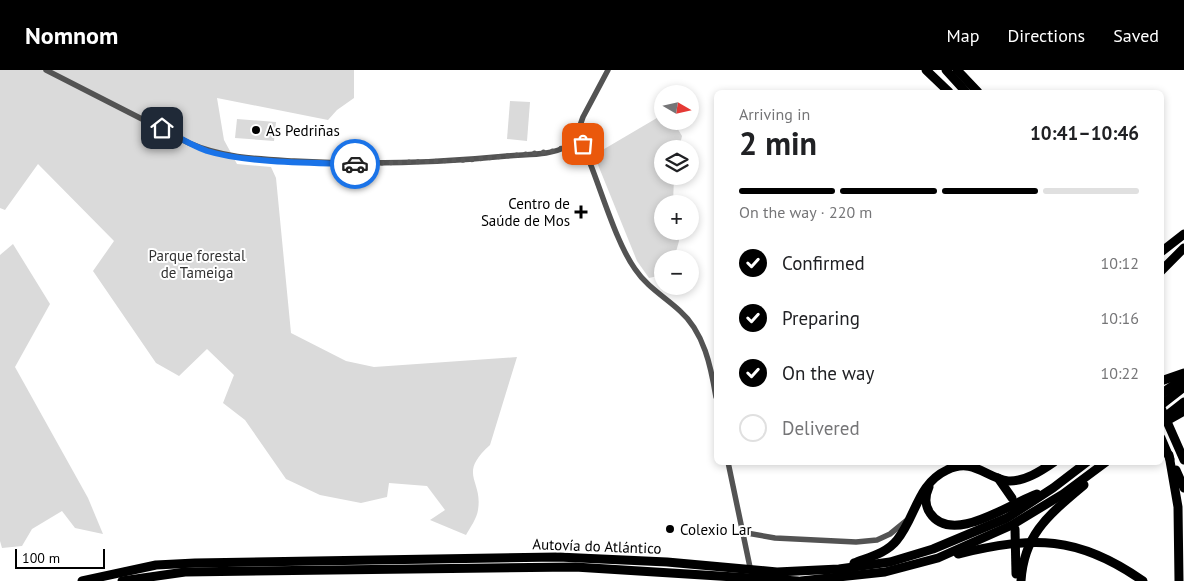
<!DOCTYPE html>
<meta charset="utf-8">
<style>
:root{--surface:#fff;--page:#f2f2f2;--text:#202124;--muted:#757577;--line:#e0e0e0;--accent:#000}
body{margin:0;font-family:"PT Sans",sans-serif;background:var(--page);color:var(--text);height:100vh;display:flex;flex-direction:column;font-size:19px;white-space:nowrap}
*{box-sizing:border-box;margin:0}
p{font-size:16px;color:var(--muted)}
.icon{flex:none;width:28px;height:28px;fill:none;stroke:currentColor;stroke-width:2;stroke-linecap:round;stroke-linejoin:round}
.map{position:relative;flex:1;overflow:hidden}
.sheet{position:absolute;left:714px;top:20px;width:450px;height:375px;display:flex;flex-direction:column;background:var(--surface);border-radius:8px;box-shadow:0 2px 8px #0003}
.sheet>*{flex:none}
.needle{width:32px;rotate:99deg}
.fabs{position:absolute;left:654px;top:15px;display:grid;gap:10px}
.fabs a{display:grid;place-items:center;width:45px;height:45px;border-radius:50%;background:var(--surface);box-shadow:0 2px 8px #0003;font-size:25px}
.scale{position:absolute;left:15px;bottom:12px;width:90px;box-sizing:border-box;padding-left:5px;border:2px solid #000;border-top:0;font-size:14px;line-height:18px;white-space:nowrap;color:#000;-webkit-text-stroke:4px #fff;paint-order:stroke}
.pin{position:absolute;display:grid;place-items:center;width:42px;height:42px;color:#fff;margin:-21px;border-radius:10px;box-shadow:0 2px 8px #0006}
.courier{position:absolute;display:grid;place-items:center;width:50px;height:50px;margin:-25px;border:4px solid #1a73e8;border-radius:50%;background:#fff;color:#222;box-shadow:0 1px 6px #0007}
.summary em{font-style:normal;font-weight:600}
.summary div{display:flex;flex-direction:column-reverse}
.summary{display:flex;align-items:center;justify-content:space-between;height:85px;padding:0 25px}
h1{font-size:32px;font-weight:600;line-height:38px}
.bar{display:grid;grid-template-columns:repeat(4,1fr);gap:8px 5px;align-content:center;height:60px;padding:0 25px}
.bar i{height:6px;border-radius:4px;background:var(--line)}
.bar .current{background:var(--accent)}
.bar p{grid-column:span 4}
ol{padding:0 25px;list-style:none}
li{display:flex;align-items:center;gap:15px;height:55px}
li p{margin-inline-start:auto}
li .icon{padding:5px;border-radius:50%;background:var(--accent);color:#fff;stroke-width:4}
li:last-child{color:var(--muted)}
li i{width:28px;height:28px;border:2px solid var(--line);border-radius:50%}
header{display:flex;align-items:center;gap:30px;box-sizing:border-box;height:70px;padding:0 25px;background:var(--accent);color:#fff}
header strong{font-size:24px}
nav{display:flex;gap:28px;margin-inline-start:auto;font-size:18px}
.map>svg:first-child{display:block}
.green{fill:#dadada}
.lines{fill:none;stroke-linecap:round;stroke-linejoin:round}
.minor{stroke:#535353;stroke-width:5.5}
.highway{stroke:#000;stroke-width:9}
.done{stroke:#595959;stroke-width:5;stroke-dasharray:0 9}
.route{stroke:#1a73e8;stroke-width:6}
.poi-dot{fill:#000;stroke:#fff;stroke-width:2}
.labels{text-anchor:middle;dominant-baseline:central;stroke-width:4;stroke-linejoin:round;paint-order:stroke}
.poi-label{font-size:15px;fill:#000;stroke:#fff;text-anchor:start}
.park-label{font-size:15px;fill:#313131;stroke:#fff}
.street-label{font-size:15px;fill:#000;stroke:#fff}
</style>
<header>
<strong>Nomnom</strong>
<nav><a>Map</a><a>Directions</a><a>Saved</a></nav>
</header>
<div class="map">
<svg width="1184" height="511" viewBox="0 0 1184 511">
<rect width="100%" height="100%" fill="#fff"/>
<g class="green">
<path d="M 0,0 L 354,0 L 354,28 L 337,40 L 328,50 L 217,28 L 224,70 L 237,94 L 271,97 L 276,108 L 291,263 L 346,291 L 374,297 L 517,287 L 490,375 C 457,405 483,409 478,440 C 477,448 470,458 466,465 L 430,450 L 445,440 L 427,416 L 389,413 L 387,427 L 361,433 L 320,425 L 286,409 L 245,350 L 223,333 L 234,305 L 207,279 L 179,306 L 156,293 L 93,201 L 114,171 L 38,94 L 5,140 L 0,138 Z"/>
<polygon points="510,31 530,32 527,71 507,69"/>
<polygon points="662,45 662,51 673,51 682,66 679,79 662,79 662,106 674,106 673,134 662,134 662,161 677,161 679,171 674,189 662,189 662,205 649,208 637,191 594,85"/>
<polygon points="237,49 276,52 274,71 235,68"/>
<polygon points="13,174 50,234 15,297 88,428 103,464 75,458 62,441 32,459 22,476 2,478 0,471 0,185"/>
</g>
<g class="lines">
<g class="minor">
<path d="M 46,0 L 189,73 C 223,88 258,89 294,91 C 365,95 436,93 507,86 C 525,84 551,86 567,76"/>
<circle cx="575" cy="72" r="9"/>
<polyline points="577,64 583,47 608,0"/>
<path d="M 581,78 L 590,93 C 602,123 617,174 635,199 C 647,217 665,227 680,241 C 704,262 711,297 716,327"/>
<polyline points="728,392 751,502"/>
<polyline points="741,462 775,468 856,472 877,470 890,464 906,451"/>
</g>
<g class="highway">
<polyline points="926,0 949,22"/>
<polyline points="946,0 966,22"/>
<polyline points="957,0 978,22"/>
<polyline points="1161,182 1184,164"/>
<polyline points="1161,201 1184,178"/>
<polyline points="1161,311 1184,303"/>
<polyline points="1161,324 1184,308"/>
<polyline points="1161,335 1184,317"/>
<polyline points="1161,338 1184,390"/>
<polyline points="1161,350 1184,332"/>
<polyline points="1168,350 1184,341"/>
<polyline points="1161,368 1170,389"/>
<polyline points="1169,385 1178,437 1179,511"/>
<polyline points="1176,400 1184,418"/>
<polyline points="998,408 1012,428"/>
<path d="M 929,417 C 925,426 925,436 930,443 C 952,476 1010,433 1037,424"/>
<polyline points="1015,459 1016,504"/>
<path d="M 958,484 C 1033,466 1078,465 1143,511"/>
<path d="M 854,493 C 869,487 887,483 897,470 C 916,447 917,414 947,400 C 973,387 986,408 1008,411 C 1024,412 1041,401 1054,392"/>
<polyline points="82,511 156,495 195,493 558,487 667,492 777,502 839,499 890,492 933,479 1007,448 1053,418 1087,392"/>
<polyline points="122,511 185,502 575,497 798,511"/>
<polyline points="801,511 885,502 938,488 1012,455 1063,424 1106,392"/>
<path d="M 1021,511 C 1024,463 1050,444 1084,415"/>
</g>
</g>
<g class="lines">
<polyline class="done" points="355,94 469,90 553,81 567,76 570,80 576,81 583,74"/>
<path class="route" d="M 162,58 C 176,66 191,75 207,81 C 246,93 312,93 355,94"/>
</g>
<g class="poi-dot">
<circle cx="256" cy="60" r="5"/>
<path d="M578.5 134.5h5v5h5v5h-5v5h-5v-5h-5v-5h5z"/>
<circle cx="670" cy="459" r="5"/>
</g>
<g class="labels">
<g class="poi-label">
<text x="266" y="60">As Pedriñas</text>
<text x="570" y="133" text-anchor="end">Centro de<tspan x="570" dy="17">Saúde de Mos</tspan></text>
<text x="680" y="459">Colexio Lar</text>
</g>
<g class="park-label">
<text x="197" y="185">Parque forestal<tspan x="197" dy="17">de Tameiga</tspan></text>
</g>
<g class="street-label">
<text transform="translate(597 476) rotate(2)">Autovía do Atlántico</text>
</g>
</g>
</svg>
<div class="fabs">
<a><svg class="needle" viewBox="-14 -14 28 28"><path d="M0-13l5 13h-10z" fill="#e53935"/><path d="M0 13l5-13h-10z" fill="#757577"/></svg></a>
<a><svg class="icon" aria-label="layers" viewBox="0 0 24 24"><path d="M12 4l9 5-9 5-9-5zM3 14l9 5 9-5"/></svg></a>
<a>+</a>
<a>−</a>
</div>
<div class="scale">100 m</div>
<div class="pin" style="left:583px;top:74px;background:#ea580c"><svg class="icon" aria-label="bag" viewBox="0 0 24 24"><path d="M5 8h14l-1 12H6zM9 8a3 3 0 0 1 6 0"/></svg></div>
<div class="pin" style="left:162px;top:58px;background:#1f2937"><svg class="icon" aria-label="home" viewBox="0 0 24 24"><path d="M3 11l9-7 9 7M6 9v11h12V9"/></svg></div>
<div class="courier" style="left:355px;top:94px"><svg class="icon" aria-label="car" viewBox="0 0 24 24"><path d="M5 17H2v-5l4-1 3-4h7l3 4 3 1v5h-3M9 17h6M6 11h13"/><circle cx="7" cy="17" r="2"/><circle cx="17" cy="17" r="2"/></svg></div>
<section class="sheet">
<div class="summary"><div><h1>2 min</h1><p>Arriving in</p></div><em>10:41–10:46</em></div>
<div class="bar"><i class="current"></i><i class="current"></i><i class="current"></i><i></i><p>On the way · 220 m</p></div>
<ol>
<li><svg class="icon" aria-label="check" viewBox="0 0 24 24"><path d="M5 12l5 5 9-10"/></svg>Confirmed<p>10:12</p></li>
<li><svg class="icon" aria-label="check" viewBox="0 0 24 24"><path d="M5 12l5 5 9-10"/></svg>Preparing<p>10:16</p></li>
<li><svg class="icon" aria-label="check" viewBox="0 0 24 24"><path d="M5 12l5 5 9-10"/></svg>On the way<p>10:22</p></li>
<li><i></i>Delivered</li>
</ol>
</section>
</div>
